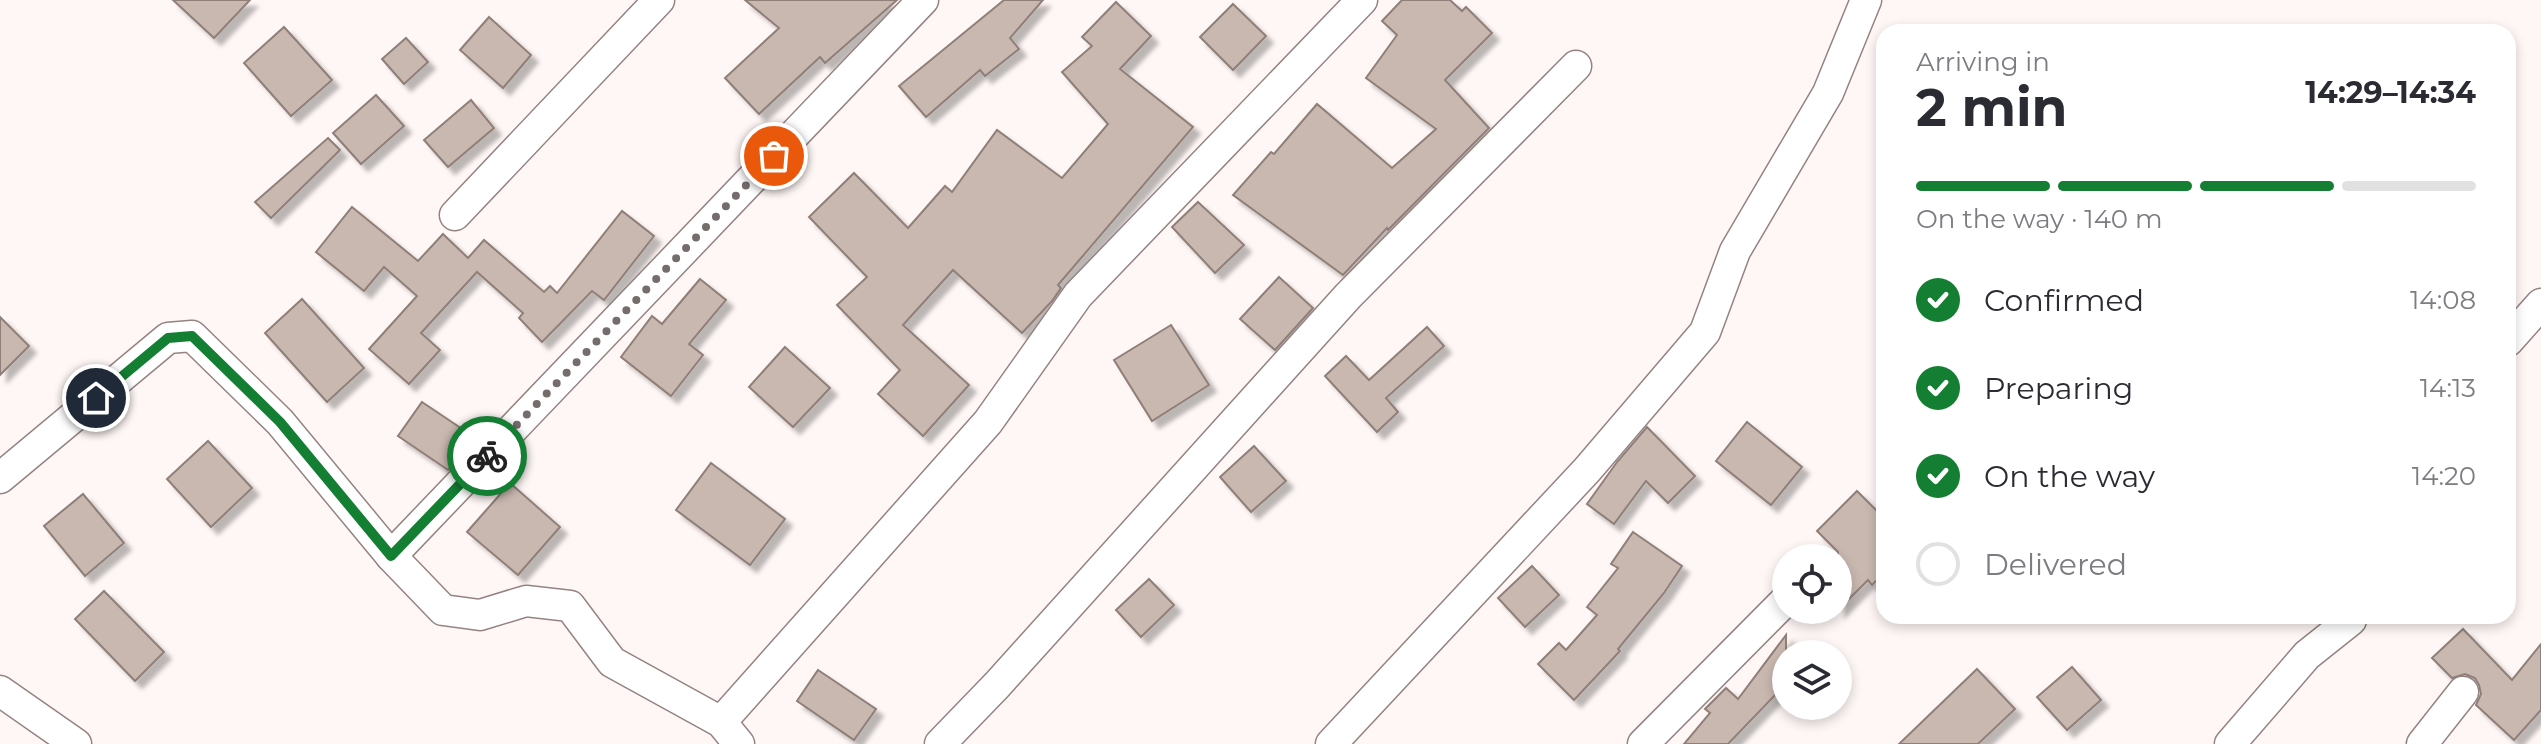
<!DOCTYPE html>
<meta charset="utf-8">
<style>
:root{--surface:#fff;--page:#f7f7f7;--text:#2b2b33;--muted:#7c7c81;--line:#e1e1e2;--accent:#147e32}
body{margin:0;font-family:Montserrat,sans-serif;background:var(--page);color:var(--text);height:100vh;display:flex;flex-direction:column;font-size:30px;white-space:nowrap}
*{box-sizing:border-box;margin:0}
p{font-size:26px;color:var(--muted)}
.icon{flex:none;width:44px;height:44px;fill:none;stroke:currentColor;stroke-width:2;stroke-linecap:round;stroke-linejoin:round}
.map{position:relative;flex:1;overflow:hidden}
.drawer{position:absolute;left:1876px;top:24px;width:640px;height:600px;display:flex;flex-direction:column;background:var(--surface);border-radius:24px;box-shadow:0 4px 12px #0003}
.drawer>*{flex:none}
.tools{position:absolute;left:1772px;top:544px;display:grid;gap:16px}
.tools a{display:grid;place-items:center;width:80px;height:80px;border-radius:50%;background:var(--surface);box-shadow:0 4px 12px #0003;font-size:40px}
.pin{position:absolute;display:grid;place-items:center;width:68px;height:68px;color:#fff;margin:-34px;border:4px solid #fff;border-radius:50%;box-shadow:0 2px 8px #0007}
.courier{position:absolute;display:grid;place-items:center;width:80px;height:80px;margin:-40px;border:6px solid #147e32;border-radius:50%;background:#fff;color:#222;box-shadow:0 2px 10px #0007}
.overview em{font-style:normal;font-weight:700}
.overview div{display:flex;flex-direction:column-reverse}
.overview{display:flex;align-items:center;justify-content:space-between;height:136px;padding:0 40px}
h1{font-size:52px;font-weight:700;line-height:60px}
.bar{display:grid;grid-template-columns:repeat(4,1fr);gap:12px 8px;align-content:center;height:96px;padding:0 40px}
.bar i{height:10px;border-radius:6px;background:var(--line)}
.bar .selected{background:var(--accent)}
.bar p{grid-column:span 4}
ol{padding:0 40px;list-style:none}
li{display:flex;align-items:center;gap:24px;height:88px}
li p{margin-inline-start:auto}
li .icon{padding:8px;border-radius:50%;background:var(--accent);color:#fff;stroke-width:4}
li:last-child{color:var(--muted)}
li i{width:44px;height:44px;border:4px solid var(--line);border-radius:50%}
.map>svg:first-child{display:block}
.building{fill:#c9b8b0;stroke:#8f7f78;stroke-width:2;filter:url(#shadow)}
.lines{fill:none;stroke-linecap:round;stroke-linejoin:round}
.minor-casing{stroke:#958383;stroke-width:33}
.minor{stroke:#fff;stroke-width:30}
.done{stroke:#756d6c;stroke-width:8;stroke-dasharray:0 14.4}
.route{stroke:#147e32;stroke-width:10}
</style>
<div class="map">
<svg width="2541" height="744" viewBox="0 0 2541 744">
<defs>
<filter id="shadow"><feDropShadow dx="7" dy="7" stdDeviation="2" flood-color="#0004"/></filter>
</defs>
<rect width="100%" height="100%" fill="#fff7f6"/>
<g class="building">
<polygon points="173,0 250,0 214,38"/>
<polygon points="745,0 897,0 825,63 820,57 759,114 725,78 779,28"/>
<polygon points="1004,0 1043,0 1010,38 1019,49 985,76 980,70 926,117 899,86"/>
<polygon points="1402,0 1450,0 1462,11 1466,7 1492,33 1445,80 1489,128 1388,230 1387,228 1343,275 1233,195 1271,152 1274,154 1317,104 1392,168 1436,129 1366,78 1397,35 1382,21"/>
<polygon points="1116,2 1151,36 1120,69 1193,127 1058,285 1061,288 1052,301 1022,333 953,270 903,325 969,385 923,436 878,394 900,370 837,305 867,277 809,217 854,173 908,228 945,186 952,192 997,130 1062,178 1108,124 1062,72 1092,46 1082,37"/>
<polygon points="1233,4 1266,36 1233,70 1200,37"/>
<polygon points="489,17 531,55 503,88 460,50"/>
<polygon points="284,27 332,80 291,116 244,63"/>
<polygon points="406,38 428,62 404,84 382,59"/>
<polygon points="376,95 404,126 361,164 333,133"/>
<polygon points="471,100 494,128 448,167 424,140"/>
<polygon points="328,138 340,150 271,218 255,202"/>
<polygon points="1198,202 1244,245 1215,273 1172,227"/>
<polygon points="352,207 418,261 443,234 468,258 484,240 544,292 550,286 557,293 622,211 654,236 604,300 592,291 542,342 519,318 523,313 477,272 421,333 440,350 409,384 369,349 417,296 384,267 364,291 316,252"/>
<polygon points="1279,277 1313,308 1275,350 1240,319"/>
<polygon points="700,279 726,300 689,344 703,355 671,396 621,357 652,316 662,324"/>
<polygon points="302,299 364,368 327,402 265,333"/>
<polygon points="0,317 29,346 0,375"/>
<polygon points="1171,325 1209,385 1152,421 1114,360"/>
<polygon points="1427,327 1444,346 1386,398 1398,412 1377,432 1325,376 1346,356 1369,380"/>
<polygon points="785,347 830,388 793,427 749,387"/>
<polygon points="422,402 474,437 448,470 398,436"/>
<polygon points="1747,422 1802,467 1771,505 1716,461"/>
<polygon points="1647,427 1695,476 1668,503 1646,481 1614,524 1587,504 1617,462"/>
<polygon points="208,441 252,488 211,527 167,479"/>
<polygon points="1254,446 1286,481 1251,512 1220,477"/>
<polygon points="711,463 785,519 750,565 676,510"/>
<polygon points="510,483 560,527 518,575 467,532"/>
<polygon points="1857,491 1884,518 1884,573 1872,585 1868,580 1838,610 1838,552 1817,531"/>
<polygon points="83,494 124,543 85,576 44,526"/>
<polygon points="1633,532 1682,566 1664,593 1618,649 1620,651 1574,700 1538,664 1559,643 1566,650 1597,615 1587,607 1618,568 1611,564"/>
<polygon points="1532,566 1559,595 1525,627 1498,598"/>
<polygon points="1149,579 1174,605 1141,637 1116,610"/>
<polygon points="104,591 164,652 135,681 75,619"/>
<polygon points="2463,629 2512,680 2541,644 2541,710 2514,740 2476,705 2481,694 2479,685 2475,678 2465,674 2452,678 2432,658"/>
<polygon points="1786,635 1786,701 1776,694 1728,744 1684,744 1710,713 1705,709 1726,688 1738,699"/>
<polygon points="2072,667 2101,700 2067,730 2037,697"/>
<polygon points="1977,669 2015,709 1978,744 1899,744"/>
<polygon points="818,670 876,709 854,740 797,701"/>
</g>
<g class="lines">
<defs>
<g id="minor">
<polyline points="455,215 659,0"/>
<polyline points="2508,341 2541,304"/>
<polyline points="0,478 168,338 192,336 280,422 391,556 443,610 480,615 526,601 570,606 612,662 721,722 739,744"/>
<polyline points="391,556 923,0"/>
<polyline points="0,691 76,744"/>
<polyline points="721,722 988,422 1078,295 1362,0"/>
<polyline points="940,744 997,685 1348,296 1576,66"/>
<polyline points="1331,744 1587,470 1705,332 1735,251 1828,93 1866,0"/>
<polyline points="1643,744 1786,600"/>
<polyline points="2230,744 2307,655 2351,620 2352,616"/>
<polyline points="2422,744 2463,692"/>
</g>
</defs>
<use href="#minor" class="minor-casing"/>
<use href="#minor" class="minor"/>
</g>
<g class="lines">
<polyline class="done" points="487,456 774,156"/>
<polyline class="route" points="96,398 168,338 192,336 280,422 391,556 487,456"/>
</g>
</svg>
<div class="tools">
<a><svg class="icon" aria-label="locate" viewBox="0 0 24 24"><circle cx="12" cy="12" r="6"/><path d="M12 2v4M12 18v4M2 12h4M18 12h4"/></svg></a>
<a><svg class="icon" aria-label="layers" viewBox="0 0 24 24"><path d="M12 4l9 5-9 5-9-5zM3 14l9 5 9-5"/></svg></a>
</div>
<div class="pin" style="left:774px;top:156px;background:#ea580c"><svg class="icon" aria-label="bag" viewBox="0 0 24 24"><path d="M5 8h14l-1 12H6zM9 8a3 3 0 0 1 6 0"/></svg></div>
<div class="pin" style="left:96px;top:398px;background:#1f2937"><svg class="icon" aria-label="home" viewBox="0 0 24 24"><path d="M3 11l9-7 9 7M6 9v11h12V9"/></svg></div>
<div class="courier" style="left:487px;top:456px"><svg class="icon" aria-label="bike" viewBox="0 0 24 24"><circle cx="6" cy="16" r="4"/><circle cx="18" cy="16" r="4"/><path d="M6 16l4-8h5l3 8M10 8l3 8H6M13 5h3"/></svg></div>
<section class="drawer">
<div class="overview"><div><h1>2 min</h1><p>Arriving in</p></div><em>14:29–14:34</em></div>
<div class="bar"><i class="selected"></i><i class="selected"></i><i class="selected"></i><i></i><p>On the way · 140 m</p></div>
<ol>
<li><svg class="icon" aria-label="check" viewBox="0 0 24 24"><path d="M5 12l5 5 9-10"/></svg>Confirmed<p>14:08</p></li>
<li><svg class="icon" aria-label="check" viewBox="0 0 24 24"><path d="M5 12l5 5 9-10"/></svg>Preparing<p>14:13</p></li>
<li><svg class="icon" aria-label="check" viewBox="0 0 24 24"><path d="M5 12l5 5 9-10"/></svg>On the way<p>14:20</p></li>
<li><i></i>Delivered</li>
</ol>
</section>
</div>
